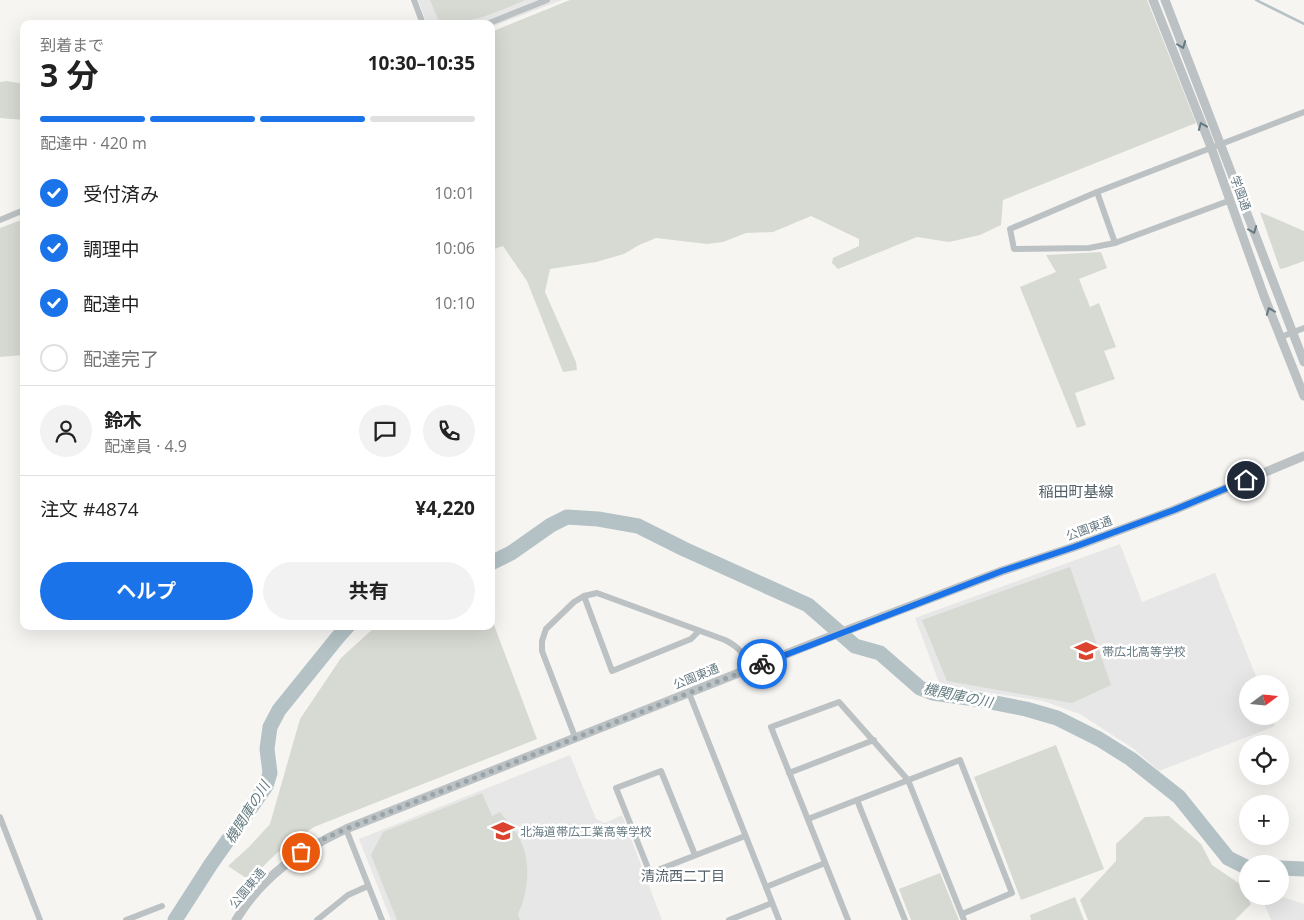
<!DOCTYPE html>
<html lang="ja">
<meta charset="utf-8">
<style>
:root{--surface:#fff;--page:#f2f2f2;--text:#222;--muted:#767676;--line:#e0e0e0;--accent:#1a73e8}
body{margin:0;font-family:"Open Sans","Noto Sans JP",sans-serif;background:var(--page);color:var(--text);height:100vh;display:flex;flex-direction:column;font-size:19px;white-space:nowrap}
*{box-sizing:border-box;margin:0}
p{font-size:16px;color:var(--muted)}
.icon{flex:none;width:28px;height:28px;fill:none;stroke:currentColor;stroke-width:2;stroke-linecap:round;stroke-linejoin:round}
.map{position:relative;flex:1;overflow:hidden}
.sheet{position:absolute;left:20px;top:20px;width:475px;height:610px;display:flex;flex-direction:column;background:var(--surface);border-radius:10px;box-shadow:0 5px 20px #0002}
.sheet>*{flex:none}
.needle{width:32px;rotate:74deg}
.buttons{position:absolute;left:1239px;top:675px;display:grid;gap:10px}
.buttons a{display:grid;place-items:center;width:50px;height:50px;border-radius:50%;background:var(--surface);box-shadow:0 5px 20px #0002;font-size:25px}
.pin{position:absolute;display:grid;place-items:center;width:42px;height:42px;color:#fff;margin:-21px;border:2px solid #fff;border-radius:50%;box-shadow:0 1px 5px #0007}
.courier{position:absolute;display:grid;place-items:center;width:50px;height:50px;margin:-25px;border:4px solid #1a73e8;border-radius:50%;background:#fff;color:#222;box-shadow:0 1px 6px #0007}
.overview em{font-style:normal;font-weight:700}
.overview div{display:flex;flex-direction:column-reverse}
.overview{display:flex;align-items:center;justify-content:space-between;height:85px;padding:0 20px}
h1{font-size:32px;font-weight:700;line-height:38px}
.bar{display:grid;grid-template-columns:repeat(4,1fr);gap:8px 5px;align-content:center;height:60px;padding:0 20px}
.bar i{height:6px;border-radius:4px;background:var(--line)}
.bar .on{background:var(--accent)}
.bar p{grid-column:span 4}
.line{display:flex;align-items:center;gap:12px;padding:0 20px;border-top:1px solid var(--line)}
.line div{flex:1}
.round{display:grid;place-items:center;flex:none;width:52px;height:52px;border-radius:26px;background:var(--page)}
ol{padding:0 20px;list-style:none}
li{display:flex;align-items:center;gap:15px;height:55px}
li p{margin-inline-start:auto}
li .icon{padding:5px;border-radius:50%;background:var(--accent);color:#fff;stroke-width:4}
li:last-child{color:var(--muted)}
li i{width:28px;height:28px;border:2px solid var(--line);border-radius:50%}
.primary-button{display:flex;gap:10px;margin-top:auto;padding:10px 20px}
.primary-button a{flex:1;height:58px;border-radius:30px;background:var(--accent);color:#fff;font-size:20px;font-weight:700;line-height:58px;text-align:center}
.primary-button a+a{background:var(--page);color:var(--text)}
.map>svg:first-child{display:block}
.built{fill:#e6e7e6}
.green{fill:#d6dad2}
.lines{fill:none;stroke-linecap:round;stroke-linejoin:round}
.stream{stroke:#b4c2c5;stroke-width:2.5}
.river{stroke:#b4c2c5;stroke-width:15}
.minor{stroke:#bcc2c4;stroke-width:6}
.tertiary{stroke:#bcc2c4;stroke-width:9}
.oneway{stroke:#667982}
.done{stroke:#98a4a9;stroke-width:5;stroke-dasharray:0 9}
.route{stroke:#1a73e8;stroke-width:6}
.labels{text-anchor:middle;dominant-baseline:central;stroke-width:5;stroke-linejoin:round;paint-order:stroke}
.street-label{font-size:12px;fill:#667982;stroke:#fff}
.poi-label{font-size:12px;fill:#667982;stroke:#fff;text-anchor:start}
.water-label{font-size:14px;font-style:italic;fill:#627a7f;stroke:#fff}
.neighbourhood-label{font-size:14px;fill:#546168;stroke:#fff}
.quarter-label{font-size:15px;fill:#546168;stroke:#fff}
</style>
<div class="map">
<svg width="1304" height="920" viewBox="0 0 1304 920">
<rect width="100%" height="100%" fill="#f6f5f2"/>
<g class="built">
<polygon points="418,0 562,0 491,27 491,24 427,24"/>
<polygon points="1120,544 1142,602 1215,573 1259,684 1248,684 1248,716 1271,716 1275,726 1159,771 1134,749 1080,714 1043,701 940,685 915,618"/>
<polygon points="570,755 596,819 605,823 622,815 662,920 391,920 359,839"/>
<polygon points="1261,896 1280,896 1304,904 1304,920 1271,920"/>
</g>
<g class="green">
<path d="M 430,0 L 525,0 C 498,12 470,24 440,24 Z"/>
<polygon points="570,0 1147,0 1196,123 1003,200 1001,225 980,235 949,242 917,237 838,269 832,263 833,258 859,246 859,239 811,216 773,232 746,233 723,242 707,244 656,238 639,245 624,254 596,262 550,269 545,292 576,362 577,370 563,372 527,281 503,246 491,250 491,32"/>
<polygon points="7,81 24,84 24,120 0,118 0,82"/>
<polygon points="1260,212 1304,231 1304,261 1285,268 1280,269"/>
<polygon points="24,219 24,355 0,357 0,228"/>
<polygon points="1101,252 1107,268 1079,279 1090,307 1099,303 1116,347 1104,351 1115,379 1075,393 1086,425 1077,428 1020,287 1056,272 1046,255"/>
<polygon points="1070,567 1111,685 1072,703 947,681 922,620"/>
<polygon points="491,617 537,739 314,827 277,853 249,880 228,866 249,847 270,824 300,719 341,658 376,626 491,626"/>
<polygon points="1056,745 1104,869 1021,900 974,777"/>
<path d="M 482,793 L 492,816 L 500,812 C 506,820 512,827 517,834 C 532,858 529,890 518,914 L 520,920 L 397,920 L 371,855 L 383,832 Z"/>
<polygon points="1169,816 1201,844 1212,865 1240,884 1251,904 1235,920 1088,920 1080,900 1116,861 1116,844 1145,817"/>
<polygon points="940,873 959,920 911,920 899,889"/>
<polygon points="1075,897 1084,920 1031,920 1030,915"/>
</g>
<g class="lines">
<polyline class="stream" points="1256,0 1304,24"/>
<g class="river">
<polyline points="491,563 511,553 551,525 567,517 598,519 638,526 684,549 808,605 855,646 880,653 920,688 933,693 975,699 1026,709 1057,718 1099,739 1131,759 1179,797 1228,858 1248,868"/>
<polyline points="1280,868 1304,869"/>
<polyline points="175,920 211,864 266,786 270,773 267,749 270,727 279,710 338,637 348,626"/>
</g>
<g class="minor">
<polyline points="414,0 423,24"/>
<polyline points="487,24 547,0"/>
<polyline points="1097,192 1115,243"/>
<polyline points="1231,200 1115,243 1089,248 1014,249 1010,229 1097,192 1304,112"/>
<polyline points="0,220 24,210"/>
<polyline points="1281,337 1304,328"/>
<polyline points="584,596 612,671 691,639 699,631"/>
<polyline points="689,693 779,920"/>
<path d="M 575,737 L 542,651 L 542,641 L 546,629 L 574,602 L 584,596 L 597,593 L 725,640 C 739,647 744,654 751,668"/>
<polyline points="789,773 874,740"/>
<polyline points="857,800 905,920"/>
<polyline points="0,817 40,920"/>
<polyline points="808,819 960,760 1012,893 962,914"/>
<polyline points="346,829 382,920"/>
<polyline points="695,855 661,771 616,788 650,873 745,836"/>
<polyline points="766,887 825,863"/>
<polyline points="126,920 162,906"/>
<polyline points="317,920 348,895 368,886"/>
<polyline points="729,920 772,903"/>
<polyline points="848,920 771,727 839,702 908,780 964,920"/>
</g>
<g class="tertiary">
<polyline points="1153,0 1211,147 1264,296 1304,396"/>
<polyline points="1165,0 1304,362"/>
<path d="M 236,920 C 262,876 301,850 346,829 L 824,639 L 1002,571 L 1074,547 L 1174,510 L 1304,456"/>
</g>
</g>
<defs><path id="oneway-chevron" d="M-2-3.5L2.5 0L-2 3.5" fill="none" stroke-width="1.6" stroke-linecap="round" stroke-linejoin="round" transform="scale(1.25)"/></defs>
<g class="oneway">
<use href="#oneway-chevron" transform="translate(1182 45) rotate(69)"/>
<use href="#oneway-chevron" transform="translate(1202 126) rotate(-112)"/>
<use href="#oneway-chevron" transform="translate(1253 230) rotate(69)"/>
<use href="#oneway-chevron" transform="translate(1270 311) rotate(-111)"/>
</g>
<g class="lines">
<polyline class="done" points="301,852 315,843 346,829 762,664"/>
<polyline class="route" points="762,664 1002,571 1074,547 1174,510 1246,480"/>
</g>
<defs>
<symbol id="school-bare" viewBox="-9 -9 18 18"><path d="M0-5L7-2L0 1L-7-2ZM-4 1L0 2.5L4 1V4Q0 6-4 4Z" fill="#db432e" stroke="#fff" stroke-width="2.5" paint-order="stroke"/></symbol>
</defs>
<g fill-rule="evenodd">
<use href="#school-bare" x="1070" y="635" width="32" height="32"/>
<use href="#school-bare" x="487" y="815" width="32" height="32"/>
</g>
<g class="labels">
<g class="street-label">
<text transform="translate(1241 193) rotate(70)">学園通</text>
<text transform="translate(1089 528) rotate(-20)">公園東通</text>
<text transform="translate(696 676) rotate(-22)">公園東通</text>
<text transform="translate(247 888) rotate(-50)">公園東通</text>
</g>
<g class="poi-label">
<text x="1102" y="651">帯広北高等学校</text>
<text x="520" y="831">北海道帯広工業高等学校</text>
</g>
<g class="water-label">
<text transform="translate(958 695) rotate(12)">機関庫の川</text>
<text transform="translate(247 812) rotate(-58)">機関庫の川</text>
</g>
<g class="neighbourhood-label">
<text x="683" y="875">清流西二丁目</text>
</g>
<g class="quarter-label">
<text x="1076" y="491">稲田町基線</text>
</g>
</g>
</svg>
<div class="buttons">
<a><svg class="needle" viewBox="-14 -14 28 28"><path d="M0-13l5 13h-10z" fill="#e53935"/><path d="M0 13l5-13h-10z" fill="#767676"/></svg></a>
<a><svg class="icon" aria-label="locate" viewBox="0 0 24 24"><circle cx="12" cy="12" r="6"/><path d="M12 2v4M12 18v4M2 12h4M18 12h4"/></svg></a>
<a>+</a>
<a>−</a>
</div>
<div class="pin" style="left:301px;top:852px;background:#ea580c"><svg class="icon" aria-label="bag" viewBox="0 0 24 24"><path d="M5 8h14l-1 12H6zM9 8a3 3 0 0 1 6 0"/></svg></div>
<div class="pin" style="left:1246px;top:480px;background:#1f2937"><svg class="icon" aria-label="home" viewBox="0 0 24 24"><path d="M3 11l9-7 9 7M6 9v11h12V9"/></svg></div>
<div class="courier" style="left:762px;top:664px"><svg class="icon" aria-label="bike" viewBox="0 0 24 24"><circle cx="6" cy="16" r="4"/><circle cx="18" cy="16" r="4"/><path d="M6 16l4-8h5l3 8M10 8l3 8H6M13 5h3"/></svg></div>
<section class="sheet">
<div class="overview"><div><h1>3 分</h1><p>到着まで</p></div><em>10:30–10:35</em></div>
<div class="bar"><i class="on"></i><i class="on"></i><i class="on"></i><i></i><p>配達中 · 420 m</p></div>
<ol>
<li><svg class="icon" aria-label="check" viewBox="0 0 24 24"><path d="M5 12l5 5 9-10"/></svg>受付済み<p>10:01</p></li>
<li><svg class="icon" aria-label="check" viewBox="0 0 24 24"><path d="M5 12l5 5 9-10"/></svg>調理中<p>10:06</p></li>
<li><svg class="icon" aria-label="check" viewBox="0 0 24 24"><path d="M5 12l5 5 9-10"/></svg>配達中<p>10:10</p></li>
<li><i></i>配達完了</li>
</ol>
<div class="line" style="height:90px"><a class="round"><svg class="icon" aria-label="person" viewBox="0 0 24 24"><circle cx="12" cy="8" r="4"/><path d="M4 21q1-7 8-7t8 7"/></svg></a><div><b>鈴木</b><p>配達員 · 4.9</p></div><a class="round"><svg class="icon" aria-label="chat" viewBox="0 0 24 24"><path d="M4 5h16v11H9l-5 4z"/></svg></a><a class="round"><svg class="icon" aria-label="phone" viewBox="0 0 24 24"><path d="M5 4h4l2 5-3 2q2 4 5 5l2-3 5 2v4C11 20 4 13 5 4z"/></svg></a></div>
<div class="line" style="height:65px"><div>注文 #4874</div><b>¥4,220</b></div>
<div class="primary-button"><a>ヘルプ</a><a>共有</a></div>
</section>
</div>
